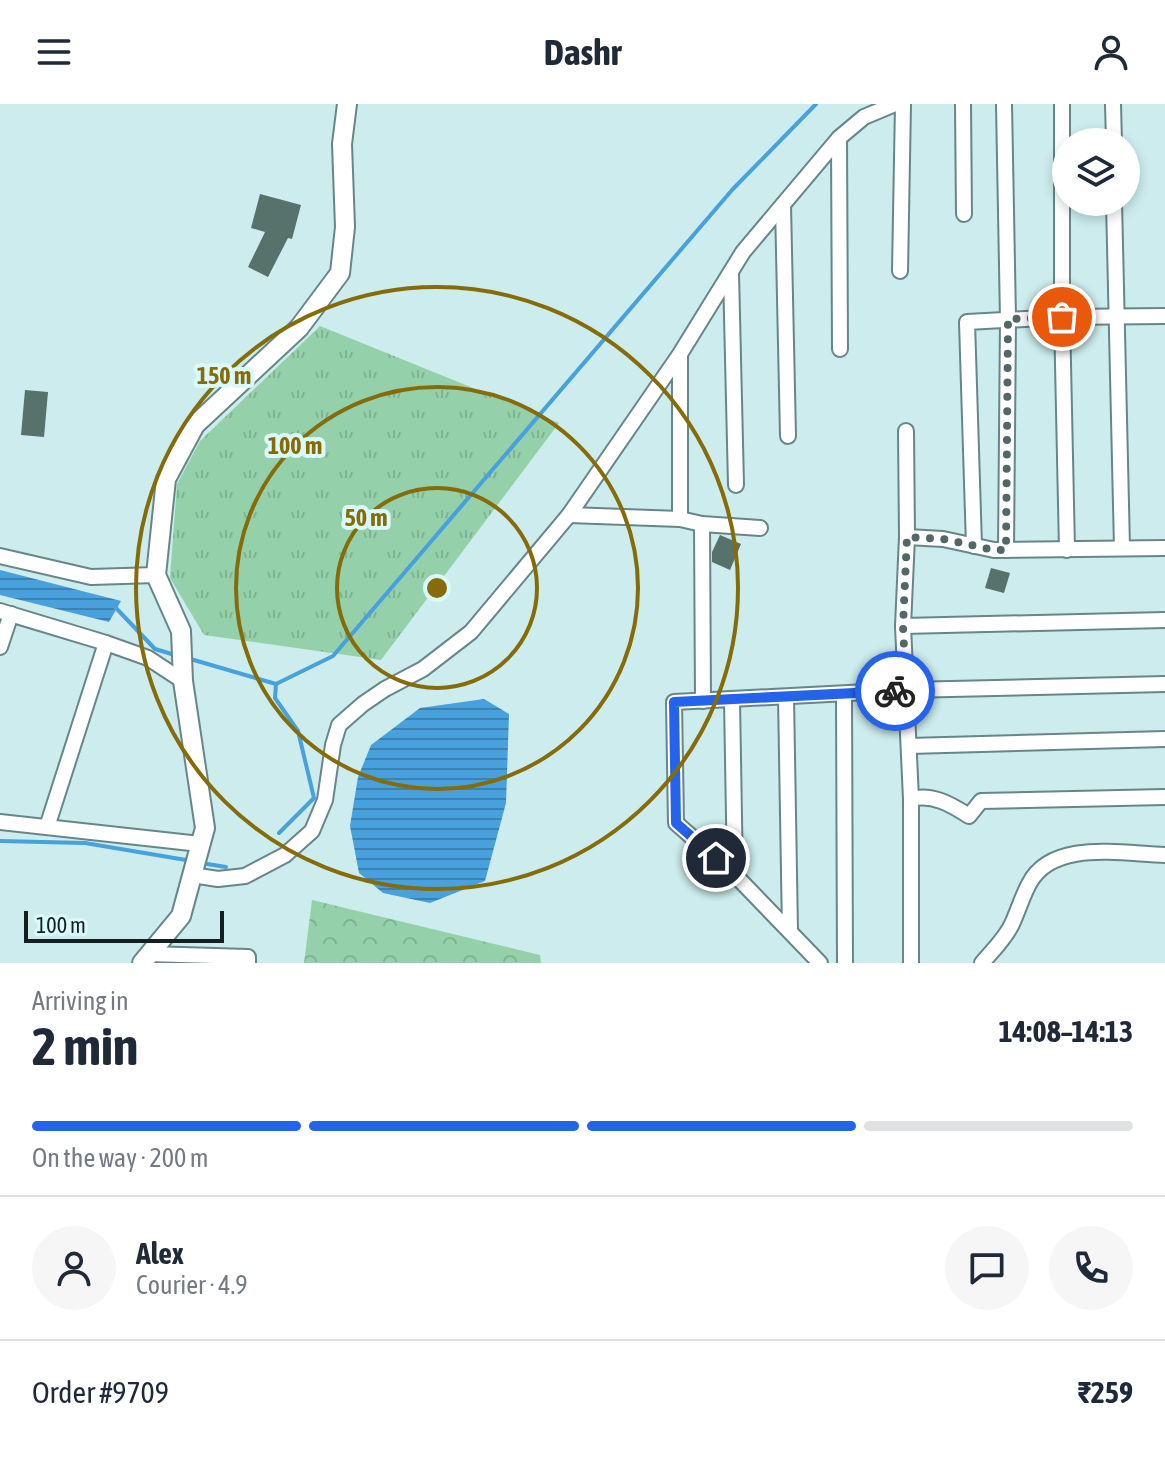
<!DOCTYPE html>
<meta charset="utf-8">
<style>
:root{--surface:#fff;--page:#f6f6f7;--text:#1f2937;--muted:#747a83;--line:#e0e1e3;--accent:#2563eb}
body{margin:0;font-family:"Asap Condensed",sans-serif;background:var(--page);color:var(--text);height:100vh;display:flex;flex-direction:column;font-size:30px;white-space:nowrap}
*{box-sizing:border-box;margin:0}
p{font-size:26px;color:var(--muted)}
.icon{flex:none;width:44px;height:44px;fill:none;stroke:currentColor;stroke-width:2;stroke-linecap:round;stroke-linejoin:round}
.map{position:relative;height:859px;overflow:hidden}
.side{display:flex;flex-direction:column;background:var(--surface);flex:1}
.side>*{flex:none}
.fabs{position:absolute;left:1052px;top:24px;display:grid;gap:16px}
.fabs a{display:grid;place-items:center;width:88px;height:88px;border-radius:50%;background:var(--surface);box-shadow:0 4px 12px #0003;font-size:40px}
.scale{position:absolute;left:24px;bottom:20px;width:200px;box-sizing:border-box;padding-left:8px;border:4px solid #141f20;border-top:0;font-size:22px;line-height:28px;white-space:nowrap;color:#141f20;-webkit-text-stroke:6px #d9f9fa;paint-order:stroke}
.pin{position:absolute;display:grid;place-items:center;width:68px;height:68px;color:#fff;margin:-34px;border:4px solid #fff;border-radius:50%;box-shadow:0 2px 8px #0007}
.courier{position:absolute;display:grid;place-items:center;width:80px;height:80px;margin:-40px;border:6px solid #2563eb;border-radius:50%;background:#fff;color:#222;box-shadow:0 2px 10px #0007}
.head em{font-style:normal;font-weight:700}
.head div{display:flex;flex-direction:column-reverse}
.head{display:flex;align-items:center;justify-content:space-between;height:136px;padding:0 32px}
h1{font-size:52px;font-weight:700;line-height:60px}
.bar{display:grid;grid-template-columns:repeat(4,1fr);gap:12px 8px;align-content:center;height:96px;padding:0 32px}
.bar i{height:10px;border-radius:6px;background:var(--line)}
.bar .active{background:var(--accent)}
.bar p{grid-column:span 4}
.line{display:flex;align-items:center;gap:20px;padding:0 32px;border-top:2px solid var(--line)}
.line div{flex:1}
.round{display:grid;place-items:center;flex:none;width:84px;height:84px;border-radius:42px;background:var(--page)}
header{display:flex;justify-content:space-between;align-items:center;height:104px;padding:0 32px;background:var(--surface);font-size:36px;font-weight:700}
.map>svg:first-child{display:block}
.grass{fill:url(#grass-tufts)}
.forest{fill:url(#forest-crowns)}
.water{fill:url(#water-rules)}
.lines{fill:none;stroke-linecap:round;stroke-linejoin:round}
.stream{stroke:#48a0dc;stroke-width:4}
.building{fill:#57726b}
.street-casing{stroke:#688687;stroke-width:18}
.secondary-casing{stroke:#688687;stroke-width:22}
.street{stroke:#fff;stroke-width:14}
.secondary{stroke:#fff;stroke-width:18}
.done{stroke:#546768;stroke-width:8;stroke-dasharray:0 14.4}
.route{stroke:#2563eb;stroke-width:10}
.ring{fill:none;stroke:#856c09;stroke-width:4}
.centre{fill:#856c09;stroke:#d9f9fa;stroke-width:4}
.ring-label{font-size:24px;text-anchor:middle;font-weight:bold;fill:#856c09;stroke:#d9f9fa;stroke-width:8;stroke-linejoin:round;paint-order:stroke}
</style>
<header><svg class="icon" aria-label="menu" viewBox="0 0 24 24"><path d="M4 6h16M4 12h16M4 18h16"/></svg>Dashr<svg class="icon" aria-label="person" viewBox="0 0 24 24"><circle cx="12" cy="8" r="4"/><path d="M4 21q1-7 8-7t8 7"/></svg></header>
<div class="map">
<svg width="1165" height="859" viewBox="0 0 1165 859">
<defs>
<pattern id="grass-tufts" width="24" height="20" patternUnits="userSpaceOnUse" patternTransform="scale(2)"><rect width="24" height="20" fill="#94d1ab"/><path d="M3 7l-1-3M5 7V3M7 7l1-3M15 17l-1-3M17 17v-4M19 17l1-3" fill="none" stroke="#7fb393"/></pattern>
<pattern id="forest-crowns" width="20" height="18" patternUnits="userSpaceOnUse" patternTransform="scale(2)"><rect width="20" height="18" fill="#94d1ab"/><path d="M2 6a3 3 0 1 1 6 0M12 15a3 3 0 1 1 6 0" fill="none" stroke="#7fb393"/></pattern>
<pattern id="water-rules" width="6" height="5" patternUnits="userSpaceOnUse" patternTransform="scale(2)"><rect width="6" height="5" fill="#48a0dc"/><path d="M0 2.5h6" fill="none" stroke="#3b82b2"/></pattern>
</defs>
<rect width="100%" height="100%" fill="#cceced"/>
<polygon class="grass" points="320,222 559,319 381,556 204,531 170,474 177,380 200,337"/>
<polygon class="forest" points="312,796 540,851 541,859 304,859"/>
<g class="water">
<polygon points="0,466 121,497 109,518 0,491"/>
<polygon points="484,595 509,610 506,699 485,777 430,799 383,789 359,769 350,722 358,673 371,641 420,604"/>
</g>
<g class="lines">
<g class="stream">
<polyline points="115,503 155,545 175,551"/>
<polyline points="187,554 276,580 333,552 732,86 816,0"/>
<polyline points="276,580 275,594 298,627 314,694 279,729"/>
<polyline points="0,737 85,739 192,757"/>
<polyline points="201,759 226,763"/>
</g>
</g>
<g class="building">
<polygon points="260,90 301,101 292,135 288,134 268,173 248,163 265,128 251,124"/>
<polygon points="25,286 48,288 44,333 21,331"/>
<polygon points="720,431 741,440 730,466 712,458 712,448"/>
<polygon points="991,464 1010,469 1004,489 985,484"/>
</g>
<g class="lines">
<defs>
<g id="street">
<polyline points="963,0 964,110"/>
<polyline points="1004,0 1008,215 1006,446"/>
<polyline points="1062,0 1062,213 1067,446"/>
<polyline points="1113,0 1114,38"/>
<polyline points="839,34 840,245"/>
<polyline points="1114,98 1122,444"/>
<polyline points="783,101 788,332"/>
<polyline points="900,167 903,0"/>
<polyline points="731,169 736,381"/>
<polyline points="906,327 907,433 903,522 911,695 911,859"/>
<polyline points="569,411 680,415 702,420 760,424"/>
<polyline points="680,415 680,251"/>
<polyline points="702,420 703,597"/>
<polyline points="907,433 943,435 994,446 1165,444"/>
<polyline points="974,442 967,218 1062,213 1165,212"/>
<polyline points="0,452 91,473 156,471"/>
<polyline points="0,507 106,539 47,723"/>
<polyline points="903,522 1165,516"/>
<polyline points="106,539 148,554 183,577"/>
<polyline points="0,543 11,510"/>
<polyline points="844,590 845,859"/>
<polyline points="786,593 790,827"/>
<polyline points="732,596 735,771"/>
<polyline points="909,642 1165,635"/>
<path d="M 911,695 C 932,689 952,701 969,712 L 981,697 L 1165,693"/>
<polyline points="0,718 200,740"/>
<polyline points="192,771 218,775 245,772 285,751 312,727 325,696 333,641 339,621 363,600 385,585 423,565 471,528 569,411 680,250 743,148 839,34 864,13 895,0"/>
<polyline points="148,850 248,853 248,859"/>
<polyline points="820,859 735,771 676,719 674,598 906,586 1165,580"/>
<path d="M 982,859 C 992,847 1005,835 1012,820 C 1018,807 1022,793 1029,780 C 1052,735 1122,750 1165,751"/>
</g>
<polyline id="secondary" points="142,859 181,812 205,724 183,577 181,527 156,471 166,375 195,321 299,224 340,169 345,123 342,40 347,0"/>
</defs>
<use href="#street" class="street-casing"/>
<use href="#secondary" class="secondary-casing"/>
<use href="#street" class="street"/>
<use href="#secondary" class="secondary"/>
</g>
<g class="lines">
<polyline class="done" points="895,587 906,586 903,522 907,433 943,435 994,446 1006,446 1008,215 1062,213"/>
<polyline class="route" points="716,754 676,719 674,598 895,587"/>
</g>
<g class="ring">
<circle cx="437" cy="484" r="100"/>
<circle cx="437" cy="484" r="201"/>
<circle cx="437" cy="484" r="301"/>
</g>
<circle cx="437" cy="484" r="12" class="centre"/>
<g class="ring-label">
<text x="224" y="280">150 m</text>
<text x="295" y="350">100 m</text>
<text x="366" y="422">50 m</text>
</g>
</svg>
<div class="fabs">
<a><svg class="icon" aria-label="layers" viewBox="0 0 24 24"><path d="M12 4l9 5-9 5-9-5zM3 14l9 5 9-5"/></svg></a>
</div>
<div class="scale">100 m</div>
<div class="pin" style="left:1062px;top:213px;background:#ea580c"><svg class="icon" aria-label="bag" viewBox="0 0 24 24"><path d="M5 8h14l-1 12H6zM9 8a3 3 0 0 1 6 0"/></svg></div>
<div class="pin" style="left:716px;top:754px;background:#1f2937"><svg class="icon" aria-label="home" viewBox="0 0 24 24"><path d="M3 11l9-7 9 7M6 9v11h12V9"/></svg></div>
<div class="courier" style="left:895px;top:587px"><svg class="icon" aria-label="bike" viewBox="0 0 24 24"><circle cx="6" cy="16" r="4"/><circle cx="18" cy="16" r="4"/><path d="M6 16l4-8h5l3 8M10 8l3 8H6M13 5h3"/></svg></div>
</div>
<section class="side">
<div class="head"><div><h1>2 min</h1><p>Arriving in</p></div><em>14:08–14:13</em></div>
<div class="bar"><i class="active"></i><i class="active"></i><i class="active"></i><i></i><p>On the way · 200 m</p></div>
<div class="line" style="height:144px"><a class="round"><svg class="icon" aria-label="person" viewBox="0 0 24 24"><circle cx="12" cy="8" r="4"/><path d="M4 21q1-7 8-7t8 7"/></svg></a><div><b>Alex</b><p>Courier · 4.9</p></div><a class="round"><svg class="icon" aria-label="chat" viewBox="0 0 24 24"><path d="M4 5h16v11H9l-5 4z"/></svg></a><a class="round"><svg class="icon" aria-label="phone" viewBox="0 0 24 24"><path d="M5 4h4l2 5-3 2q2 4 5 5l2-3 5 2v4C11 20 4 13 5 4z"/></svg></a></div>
<div class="line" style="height:104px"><div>Order #9709</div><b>₹259</b></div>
</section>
